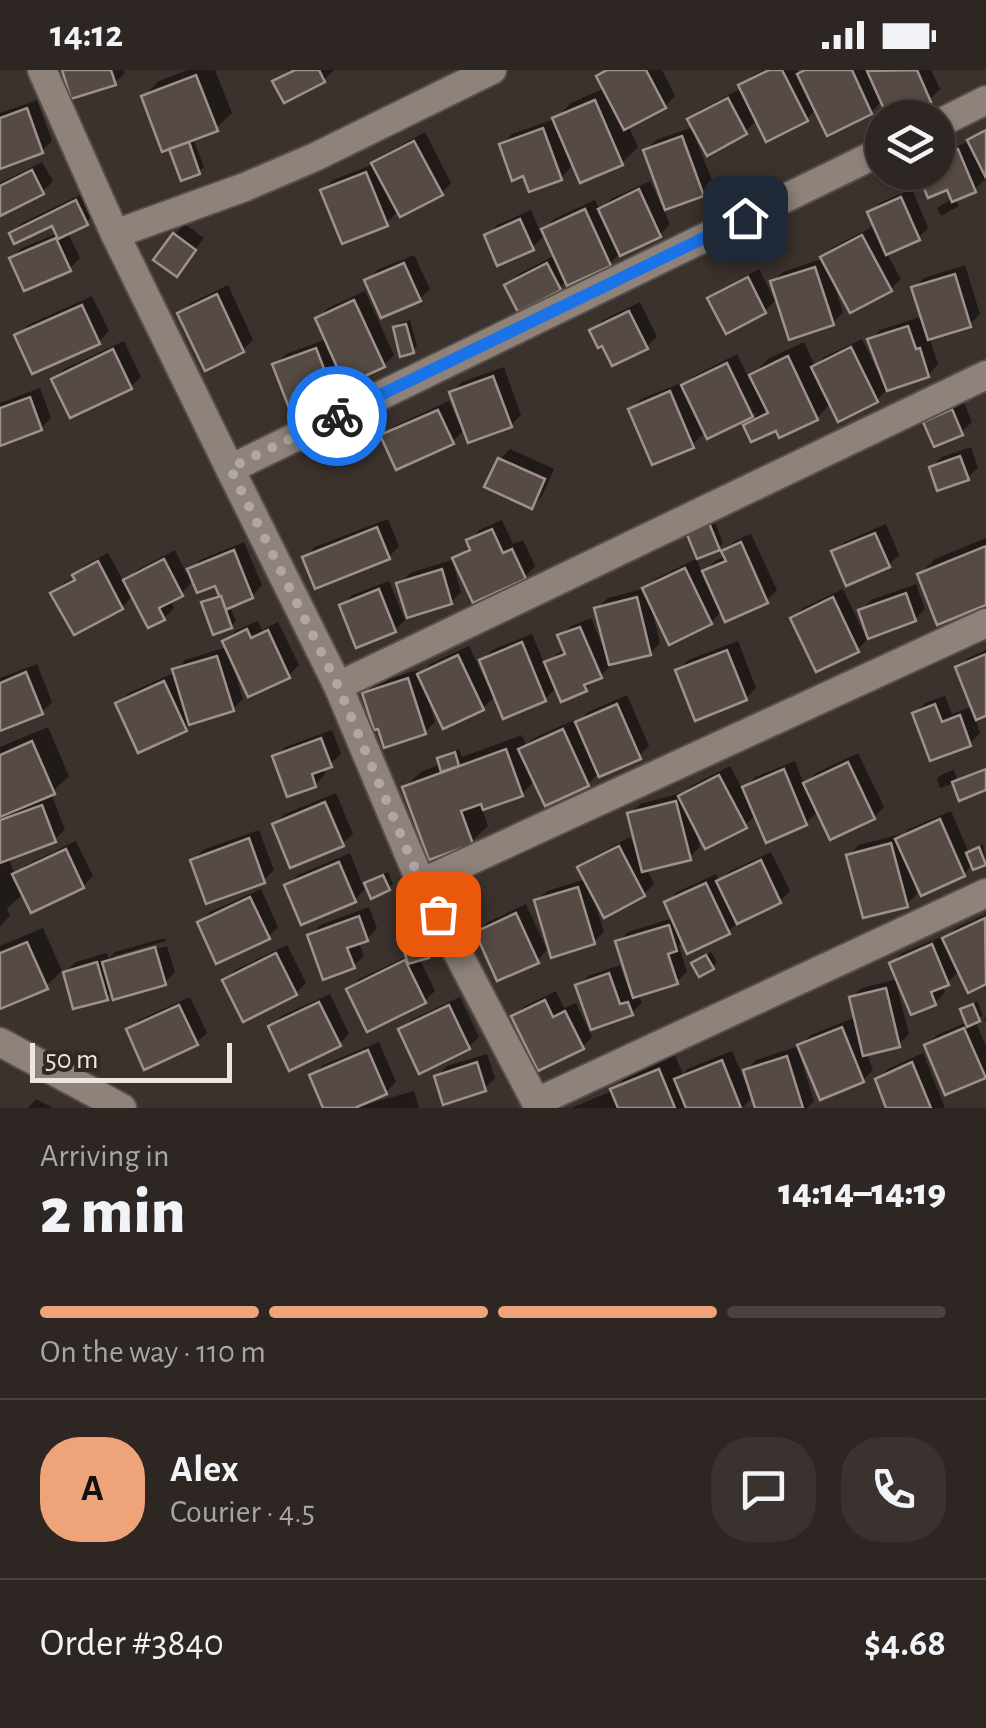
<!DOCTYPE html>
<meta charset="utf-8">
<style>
:root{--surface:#2d2622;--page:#39322f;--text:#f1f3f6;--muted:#a7a5a5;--line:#484340;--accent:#efa378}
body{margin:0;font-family:"Alegreya Sans",sans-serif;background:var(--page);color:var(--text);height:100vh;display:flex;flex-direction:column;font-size:38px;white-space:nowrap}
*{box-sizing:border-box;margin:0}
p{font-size:32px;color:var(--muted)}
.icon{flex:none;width:55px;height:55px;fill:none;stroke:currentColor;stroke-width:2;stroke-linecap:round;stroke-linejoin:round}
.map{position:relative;height:1038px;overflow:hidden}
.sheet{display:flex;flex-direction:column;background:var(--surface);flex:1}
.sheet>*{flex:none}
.controls{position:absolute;left:865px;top:30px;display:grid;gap:20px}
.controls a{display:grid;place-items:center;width:90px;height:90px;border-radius:50%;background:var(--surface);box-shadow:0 2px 8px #0004,0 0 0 2px var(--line);font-size:50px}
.scale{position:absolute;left:30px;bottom:25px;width:202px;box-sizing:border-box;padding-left:10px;border:5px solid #ece6e2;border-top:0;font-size:28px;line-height:35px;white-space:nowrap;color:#ece6e2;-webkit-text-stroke:8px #322823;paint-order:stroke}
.pin{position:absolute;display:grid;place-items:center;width:85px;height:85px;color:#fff;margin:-42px;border-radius:20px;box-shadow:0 5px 15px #0006}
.courier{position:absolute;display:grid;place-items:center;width:100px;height:100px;margin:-50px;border:8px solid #1a73e8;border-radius:50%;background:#fff;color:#222;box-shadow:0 2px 12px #0007}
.headline em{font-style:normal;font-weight:800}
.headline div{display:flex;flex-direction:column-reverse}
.headline{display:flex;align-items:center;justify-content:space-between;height:170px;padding:0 40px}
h1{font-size:65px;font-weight:800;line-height:75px}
.bar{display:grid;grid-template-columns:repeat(4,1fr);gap:15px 10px;align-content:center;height:120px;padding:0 40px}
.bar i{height:12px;border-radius:8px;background:var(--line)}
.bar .selected{background:var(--accent)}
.bar p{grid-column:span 4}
.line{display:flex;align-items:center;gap:25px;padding:0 40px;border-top:2px solid var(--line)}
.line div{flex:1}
.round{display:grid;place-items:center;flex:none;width:105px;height:105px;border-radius:40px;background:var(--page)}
.status{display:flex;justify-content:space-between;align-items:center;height:70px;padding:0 50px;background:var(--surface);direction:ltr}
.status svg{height:28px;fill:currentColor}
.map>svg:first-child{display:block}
.shadow{fill:#0007}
.building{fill:#554a44;stroke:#9e918b;stroke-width:2.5}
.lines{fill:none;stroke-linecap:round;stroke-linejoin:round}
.minor-casing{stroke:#574f4a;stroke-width:32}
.minor{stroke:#8e827b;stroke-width:28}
.done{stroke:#aea7a3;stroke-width:10;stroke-dasharray:0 18}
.route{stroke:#1a73e8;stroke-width:12}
</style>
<div class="status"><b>14:12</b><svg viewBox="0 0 49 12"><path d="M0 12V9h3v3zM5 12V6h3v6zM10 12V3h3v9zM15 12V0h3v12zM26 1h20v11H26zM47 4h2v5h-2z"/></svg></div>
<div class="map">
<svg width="986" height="1038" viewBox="0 0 986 1038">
<rect width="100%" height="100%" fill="#3c322d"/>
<g class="shadow">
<polygon points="65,0 124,0 125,3 115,13"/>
<polygon points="187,0 215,0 232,43 216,58 193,68 204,97 199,101 171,76 143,27 159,11"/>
<polygon points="289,0 334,0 324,10 285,30 276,12"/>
<polygon points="605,0 662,0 675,26 665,36 628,55 638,77 622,93 574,94 561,108 525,103 501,75 512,64 555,49 571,33 605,18 599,6"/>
<polygon points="763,0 797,0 800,5 805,0 931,0 940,19 930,29 891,47 883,30 871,42 817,38 806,49 758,49 745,62 698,65 695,67 713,113 702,124 646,80 656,70 694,57 690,50 700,40 742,18 752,6"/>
<polygon points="37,30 52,71 42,81 0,96 0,43"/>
<polygon points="986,57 985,109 975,119 955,128 959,136 941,146 937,138 953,128 938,102 938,84 970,71"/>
<polygon points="425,62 451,113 441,123 399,141 386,153 323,121 333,110 374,94 385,84"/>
<polygon points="42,92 53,111 42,122 0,143 0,113"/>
<polygon points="650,111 670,154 660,165 620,183 609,194 567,210 559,218 507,215 517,205 555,185 546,164 532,178 487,166 497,155 531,140 541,163 554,149 595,130 600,140 611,129"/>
<polygon points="912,119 928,158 918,168 886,182 901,209 891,219 834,214 843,242 833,253 772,212 783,202 821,189 833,177 876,155 870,142 881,132"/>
<polygon points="86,122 96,142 86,153 67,161 80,188 69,199 12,189 22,178 58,163 53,152 12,163 22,153"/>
<polygon points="185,154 204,168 177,203 175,164"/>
<polygon points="414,185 430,219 419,229 367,211 377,200"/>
<polygon points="965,195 980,244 970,254 929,267 938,294 928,305 887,319 877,330 839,349 831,333 817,348 777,357 746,355 758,342 708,366 706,362 692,375 631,339 641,329 681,313 682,317 694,306 737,284 749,308 768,289 804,272 815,296 824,287 862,269 879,304 883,302 870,270 880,260 923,246 914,218 924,208"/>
<polygon points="759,199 775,231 765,241 710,229 721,219"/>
<polygon points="228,215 253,270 243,280 180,243 191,233"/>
<polygon points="365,221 394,285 384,295 343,313 348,327 338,338 275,294 286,284 327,269 318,248 328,238"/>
<polygon points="92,226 109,261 98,272 17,266 28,255"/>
<polygon points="640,232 657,267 646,277 592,261 603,250"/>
<polygon points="410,250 417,276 412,281 395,257 400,253"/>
<polygon points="124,271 141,307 130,317 54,309 64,299"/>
<polygon points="504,297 521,345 511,355 465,359 452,372 383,366 394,356 449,331 459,354 463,352 452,322 462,312"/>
<polygon points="40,318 51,348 41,358 0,373 0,333"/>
<polygon points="963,330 972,352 961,362 926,352 936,342"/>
<polygon points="971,377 978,398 967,408 931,397 942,387"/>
<polygon points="510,379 554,399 542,426 532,436 500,389"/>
<polygon points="388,449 399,476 389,487 305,488 315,477"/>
<polygon points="502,450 513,474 523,470 535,496 525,507 455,488 471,475 469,471 479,460"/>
<polygon points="714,450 723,473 719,478 689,463"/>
<polygon points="886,454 899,485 889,495 834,482 845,472"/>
<polygon points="751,464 777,520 766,531 723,540 711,552 652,540 660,573 650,583 609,593 611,596 585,619 557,617 545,629 496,625 483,638 445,656 430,625 427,626 435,652 425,662 365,623 375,613 418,600 420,605 430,594 469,576 488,616 492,614 482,590 492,580 532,564 545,595 558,583 566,579 560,566 571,556 591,548 605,582 608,581 597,538 608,528 646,518 655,509 696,489 703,504 715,491 726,486 724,481 735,471"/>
<polygon points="986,468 986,532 920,504 935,489"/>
<polygon points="244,472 262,515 252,526 229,535 236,551 231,556 204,533 208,529 221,524 216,513 194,510 181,524 170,529 174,538 164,548 150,555 134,525 122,537 54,523 64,513 76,507 85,495 108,483 124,512 137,500 175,480 186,503 200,490"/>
<polygon points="452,490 461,522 451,532 399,514 410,503"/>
<polygon points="389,511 405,550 395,560 342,536 352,525"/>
<polygon points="916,514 925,539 915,549 861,541 871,530"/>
<polygon points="843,519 867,570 857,580 793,548 803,538"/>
<polygon points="258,551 262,560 278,552 299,595 289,605 234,599 243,629 233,639 194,650 186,659 118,633 129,623 176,602 185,590 227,577 225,571 235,561"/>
<polygon points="738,571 756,618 746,628 678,601 688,590"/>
<polygon points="986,580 986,643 975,648 980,663 970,673 931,688 915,644 925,633 945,626 952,644 973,636 957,598 968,588"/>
<polygon points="37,594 52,632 42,642 0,659 0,608"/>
<polygon points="627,625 649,676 639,686 597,705 588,714 535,710 522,724 482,738 488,756 472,771 405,717 421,702 441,694 439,689 444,684 459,679 462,687 522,665 526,675 532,669 574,650 576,654 588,642"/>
<polygon points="48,657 69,706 51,723 65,760 54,770 8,787 15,805 26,795 76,771 93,806 83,816 24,823 7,839 10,846 0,856 0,794 2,793 0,787 0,677"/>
<polygon points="332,660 341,684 330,694 323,697 325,704 315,715 275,687 285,677"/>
<polygon points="858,683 884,737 874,747 819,740 806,753 756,744 745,756 695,758 700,777 689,787 646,798 654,814 644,824 594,830 604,862 593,872 537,831 547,821 586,809 581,798 591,788 630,767 637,782 630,744 640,734 685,722 691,716 730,696 743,720 755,707 795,691 804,714 816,703"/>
<polygon points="986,698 986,718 955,713 940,718 937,709 941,705 954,700 957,709"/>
<polygon points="336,723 353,764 342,774 275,754 285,744"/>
<polygon points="951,741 969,783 983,774 986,791 973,794 964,804 914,811 917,824 907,834 848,786 859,775 901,764 902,766 909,759"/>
<polygon points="259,760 274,800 264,810 193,790 203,780"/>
<polygon points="771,782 790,821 780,831 738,852 728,862 684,871 679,876 687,902 676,912 638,923 642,933 631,943 578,916 588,906 620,895 628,918 632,916 618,872 628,862 673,848 667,833 677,822 716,804 719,811 730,801"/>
<polygon points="350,783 364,818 372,809 388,802 393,814 388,818 368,816 354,830 287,815 298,805"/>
<polygon points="261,819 278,857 268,867 200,852 210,842"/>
<polygon points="526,834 547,880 537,891 478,862 488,852"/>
<polygon points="369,837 377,858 367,869 358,871 364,886 353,896 310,866 320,855"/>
<polygon points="986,844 986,911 969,919 960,900 948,912 942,915 945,922 935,933 899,912 896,913 909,964 898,975 866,982 873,1000 863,1010 800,975 811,965 856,947 851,928 862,918 898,909 892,893 902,883 943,866 944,870 956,858"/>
<polygon points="43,858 62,901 46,916 0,936 0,876"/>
<polygon points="165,868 166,871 114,886 114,891 167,876 175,902 164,913 113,921 106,928 65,902 76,892 107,883 109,889 115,882"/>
<polygon points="429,868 433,881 428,885 419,888 435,921 424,931 349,919 359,909 408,886 406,878 410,874"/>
<polygon points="287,875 306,913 296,923 225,911 235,900"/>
<polygon points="711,882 717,892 712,897 694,893"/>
<polygon points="556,921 564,938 576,933 592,967 582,977 514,946 525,936"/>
<polygon points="330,924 349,964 339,974 271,957 281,946"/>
<polygon points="190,927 207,963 196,973 129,960 139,950"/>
<polygon points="460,927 479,967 469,977 401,960 411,950"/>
<polygon points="977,931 984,948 986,947 986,953 983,945 975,951 986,976 986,1004 984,1006 927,975 937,965 968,952 963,940"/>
<polygon points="379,972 396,1012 386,1022 363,1032 364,1035 414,1021 419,1038 326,1038 312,1006 323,995"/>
<polygon points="797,977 814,1031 807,1038 758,1038 754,1026 742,1038 717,1038 715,1034 705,1038 571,1038 612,1021 629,1004 675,985 683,1004 687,999 732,981 746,1014 750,1012 746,1001 756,990"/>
<polygon points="923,983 945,1038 889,1038 877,1009 888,999"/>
<polygon points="487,984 495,1008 485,1018 437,1007 447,996"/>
<polygon points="36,1029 53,1038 28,1038"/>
</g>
<g class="building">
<polygon points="62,0 111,0 116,15 71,29"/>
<polygon points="295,0 319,0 325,12 284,33 272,11"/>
<polygon points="607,0 646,0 666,38 624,60 596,6"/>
<polygon points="769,0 782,0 808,51 766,72 738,15"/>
<polygon points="805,0 852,0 872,44 827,66 797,4"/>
<polygon points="917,0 931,32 896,48 888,48 867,1"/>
<polygon points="196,5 218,61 162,82 141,26"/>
<polygon points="728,28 747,64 707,86 687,49"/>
<polygon points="595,30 623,95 580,113 552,48"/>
<polygon points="27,38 43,83 0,99 0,48"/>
<polygon points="543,58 562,110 529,122 523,106 512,111 499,74"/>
<polygon points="986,60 986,108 967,70"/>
<polygon points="682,66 704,126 665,140 643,80"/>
<polygon points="414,71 443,125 400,147 371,93"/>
<polygon points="189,72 200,104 181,111 169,79"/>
<polygon points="958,79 976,122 952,132 947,120 928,128 917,102 938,102 938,88"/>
<polygon points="32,100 44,124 0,146 0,116"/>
<polygon points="366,102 388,156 342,174 320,120"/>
<polygon points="639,119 661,167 620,186 598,139"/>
<polygon points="901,127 920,170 886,185 867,142"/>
<polygon points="76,130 88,155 58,169 52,156 14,174 9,163"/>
<polygon points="585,139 611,196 567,216 541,159"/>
<polygon points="520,149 534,180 497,196 484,165"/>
<polygon points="173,163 196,180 177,207 153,190"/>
<polygon points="862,165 892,221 850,243 820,187"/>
<polygon points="56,168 71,201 24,221 9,188"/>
<polygon points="404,193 421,231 381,248 364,210"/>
<polygon points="547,193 561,220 518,242 504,215"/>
<polygon points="815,197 834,255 789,270 770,211"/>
<polygon points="955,204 971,257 928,270 911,217"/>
<polygon points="748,207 766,243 726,264 707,228"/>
<polygon points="217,224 244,282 205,301 177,243"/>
<polygon points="354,230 385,297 345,315 315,248"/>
<polygon points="82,235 100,274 32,304 14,265"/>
<polygon points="629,241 648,279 612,296 602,276 598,278 589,260"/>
<polygon points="406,254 414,283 400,287 393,257"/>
<polygon points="908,256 916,279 920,278 929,307 887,321 867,269"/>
<polygon points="851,277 878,332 838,352 811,297"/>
<polygon points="316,278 340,340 296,356 272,294"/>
<polygon points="113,279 132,319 70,348 51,309"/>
<polygon points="788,286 818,350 779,368 776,361 751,372 743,355 768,343 749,305"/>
<polygon points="727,293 753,347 707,369 681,315"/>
<polygon points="493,306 512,357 468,373 449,322"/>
<polygon points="670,321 694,378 652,395 628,339"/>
<polygon points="30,327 42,360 0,376 0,338"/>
<polygon points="952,339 963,365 934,377 923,352"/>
<polygon points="438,340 454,374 396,400 380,365"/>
<polygon points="960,386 969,410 937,421 929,397"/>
<polygon points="498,388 545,409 532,439 484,417"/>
<polygon points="709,453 720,480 697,489 686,462"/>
<polygon points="377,457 390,489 315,519 302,487"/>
<polygon points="492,459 503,483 512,479 526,509 473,533 452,488 470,480 466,470"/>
<polygon points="875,463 890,497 846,516 831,481"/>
<polygon points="741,472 768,533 725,552 702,501 726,491 721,481"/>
<polygon points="986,476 986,535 937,555 917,504"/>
<polygon points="234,480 253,528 225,540 215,516 197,523 187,499"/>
<polygon points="164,489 183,526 159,538 165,550 148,558 123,510"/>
<polygon points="98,491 123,539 74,565 50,523 75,510 72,505"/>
<polygon points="685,498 712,554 669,575 642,518"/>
<polygon points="442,499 452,534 407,548 396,513"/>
<polygon points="379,519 396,562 356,578 339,535"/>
<polygon points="906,523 916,551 868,569 858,540"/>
<polygon points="221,526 232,558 213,565 201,532"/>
<polygon points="637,527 651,585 609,595 594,538"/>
<polygon points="833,527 859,582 816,602 790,548"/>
<polygon points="580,557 602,608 584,615 587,621 561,632 544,592 565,584 557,565"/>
<polygon points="247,559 251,568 268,560 290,608 248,627 222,571"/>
<polygon points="522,572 546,631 503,649 479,590"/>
<polygon points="727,580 747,630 695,651 675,600"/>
<polygon points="986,584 986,646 976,650 955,597"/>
<polygon points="458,585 484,640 443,659 417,604"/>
<polygon points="217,586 234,641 189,655 172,599"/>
<polygon points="26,602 43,644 0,661 0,613"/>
<polygon points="408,608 426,664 384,678 378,659 374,660 362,623"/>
<polygon points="164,611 187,661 138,683 115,633"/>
<polygon points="617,634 641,689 599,707 575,652"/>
<polygon points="935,634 942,652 960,645 971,676 930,691 912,643"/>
<polygon points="563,659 589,716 545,736 518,679"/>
<polygon points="321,668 332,697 312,704 316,717 287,727 272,686"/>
<polygon points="32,671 55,724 0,747 0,685"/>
<polygon points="506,679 523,726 483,740 481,734 461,741 473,774 429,790 402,717"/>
<polygon points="455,682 459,696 441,702 437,688"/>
<polygon points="848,692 875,749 830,770 803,713"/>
<polygon points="784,699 807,755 766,773 742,717"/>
<polygon points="986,699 986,720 959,731 952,712"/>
<polygon points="719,705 747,758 705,779 678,726"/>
<polygon points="676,731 691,790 642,802 627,743"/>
<polygon points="325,732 344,776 290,798 272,754"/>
<polygon points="42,735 56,772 0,793 0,750"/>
<polygon points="940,749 965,806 921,826 895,769"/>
<polygon points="249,768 265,813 206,834 190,790"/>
<polygon points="891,773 908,837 863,848 846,785"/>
<polygon points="619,776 645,826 604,848 577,797"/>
<polygon points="979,777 986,795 973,800 966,783"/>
<polygon points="66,779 84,818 31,843 12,804"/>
<polygon points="761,790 781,833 737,854 716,811"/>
<polygon points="339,792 356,832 301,855 284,815"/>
<polygon points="383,805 390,820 371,829 364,813"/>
<polygon points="706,813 730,864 687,884 664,832"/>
<polygon points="578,817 595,874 551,888 534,830"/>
<polygon points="250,827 270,869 216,894 197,852"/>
<polygon points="516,843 539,893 497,911 475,862"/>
<polygon points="359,846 368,871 347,878 355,898 323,910 307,865"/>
<polygon points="985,848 986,914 968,923 942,868"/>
<polygon points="669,855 677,881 668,884 678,914 633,928 615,871"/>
<polygon points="425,871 429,888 408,894 403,877"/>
<polygon points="27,872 48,919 0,939 0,883"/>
<polygon points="932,874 949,915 931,922 936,935 911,945 889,893"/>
<polygon points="155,877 166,915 113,930 102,892"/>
<polygon points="276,883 297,925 243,952 222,910"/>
<polygon points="706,885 714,899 699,907 691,893"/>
<polygon points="405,890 426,933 367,962 346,919"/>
<polygon points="97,892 108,930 73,939 63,902"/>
<polygon points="609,903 620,934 628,932 633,945 591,960 575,915"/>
<polygon points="886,918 900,977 863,986 849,927"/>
<polygon points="545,930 553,947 565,941 584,979 538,1001 511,946"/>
<polygon points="319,932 341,976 289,1001 268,956"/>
<polygon points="973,934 980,951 967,957 960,939"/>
<polygon points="179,935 198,975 144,1000 126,959"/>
<polygon points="449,935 470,979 419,1004 398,959"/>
<polygon points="842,957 864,1012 820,1030 797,975"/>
<polygon points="964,958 986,1008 945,1025 924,975"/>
<polygon points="368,980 387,1024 355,1038 323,1038 309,1005"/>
<polygon points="787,986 803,1038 755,1038 743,1000"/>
<polygon points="722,990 741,1038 686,1038 674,1009"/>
<polygon points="477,992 486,1021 443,1035 434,1006"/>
<polygon points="912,992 931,1038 886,1038 875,1009"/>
<polygon points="659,999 675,1038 618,1038 610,1019"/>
</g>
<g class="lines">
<defs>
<g id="minor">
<polyline points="42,0 115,164 230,399"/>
<polyline points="938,54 986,30"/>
<polyline points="115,164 245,117 315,87 492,0"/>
<polyline points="338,616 986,305"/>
<polyline points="421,813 986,553"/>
<polyline points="0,972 122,1038"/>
<polyline points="537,1032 986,823"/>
<polyline points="539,1038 421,813 338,616 230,399 882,81"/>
</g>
</defs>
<use href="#minor" class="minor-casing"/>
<use href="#minor" class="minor"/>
</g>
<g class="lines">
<polyline class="done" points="337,346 230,398 338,616 421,813 438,844"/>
<polyline class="route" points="337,346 745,148"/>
</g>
</svg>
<div class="controls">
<a><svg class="icon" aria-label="layers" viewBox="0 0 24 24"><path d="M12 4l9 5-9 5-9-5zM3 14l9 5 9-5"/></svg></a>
</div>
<div class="scale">50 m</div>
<div class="pin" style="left:438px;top:844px;background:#ea580c"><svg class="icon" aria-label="bag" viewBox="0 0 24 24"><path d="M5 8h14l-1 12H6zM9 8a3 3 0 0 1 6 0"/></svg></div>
<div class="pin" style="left:745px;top:148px;background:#1f2937"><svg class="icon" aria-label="home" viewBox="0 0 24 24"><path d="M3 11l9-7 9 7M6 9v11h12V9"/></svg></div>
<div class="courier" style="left:337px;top:346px"><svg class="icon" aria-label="bike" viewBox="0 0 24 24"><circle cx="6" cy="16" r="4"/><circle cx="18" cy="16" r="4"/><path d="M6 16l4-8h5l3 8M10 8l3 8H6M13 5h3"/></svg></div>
</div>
<section class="sheet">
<div class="headline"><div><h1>2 min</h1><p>Arriving in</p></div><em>14:14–14:19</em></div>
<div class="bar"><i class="selected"></i><i class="selected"></i><i class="selected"></i><i></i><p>On the way · 110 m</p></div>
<div class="line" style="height:180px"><b class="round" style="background:var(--accent);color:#111">A</b><div><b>Alex</b><p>Courier · 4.5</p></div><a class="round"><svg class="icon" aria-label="chat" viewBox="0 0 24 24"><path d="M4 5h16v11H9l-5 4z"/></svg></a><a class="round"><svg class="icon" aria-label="phone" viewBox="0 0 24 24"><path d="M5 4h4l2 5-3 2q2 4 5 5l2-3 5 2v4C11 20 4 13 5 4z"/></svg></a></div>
<div class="line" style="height:130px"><div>Order #3840</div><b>$4.68</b></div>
</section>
